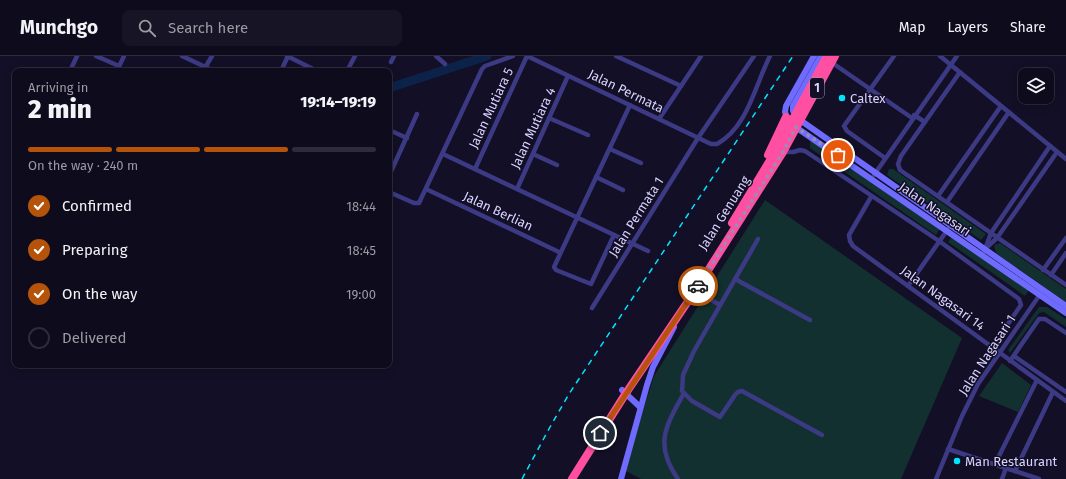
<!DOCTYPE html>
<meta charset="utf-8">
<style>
:root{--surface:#0e0b1c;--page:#171425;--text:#f1f3f6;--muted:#9b9ba3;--line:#2e2b3b;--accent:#b45309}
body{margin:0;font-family:"Fira Sans",sans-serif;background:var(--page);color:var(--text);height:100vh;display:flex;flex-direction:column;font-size:15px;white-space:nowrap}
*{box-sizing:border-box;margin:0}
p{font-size:13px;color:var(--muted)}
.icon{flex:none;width:22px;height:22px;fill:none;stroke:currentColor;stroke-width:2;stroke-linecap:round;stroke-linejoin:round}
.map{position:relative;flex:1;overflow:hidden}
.details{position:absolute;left:12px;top:12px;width:380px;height:300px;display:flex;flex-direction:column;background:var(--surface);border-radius:8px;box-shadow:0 2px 10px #0003,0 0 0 1px var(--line)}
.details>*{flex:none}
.buttons{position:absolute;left:1018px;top:12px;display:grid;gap:8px}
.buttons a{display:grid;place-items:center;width:36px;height:36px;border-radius:8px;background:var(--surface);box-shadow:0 2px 10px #0003,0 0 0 1px var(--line);font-size:20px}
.pin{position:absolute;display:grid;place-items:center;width:34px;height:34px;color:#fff;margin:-17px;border:2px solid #fff;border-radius:50%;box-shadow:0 1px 4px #0007}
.courier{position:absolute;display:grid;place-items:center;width:40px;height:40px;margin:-20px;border:3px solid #b45309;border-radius:50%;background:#fff;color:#222;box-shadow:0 1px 5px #0007}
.summary em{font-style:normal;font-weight:800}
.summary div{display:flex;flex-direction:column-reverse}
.summary{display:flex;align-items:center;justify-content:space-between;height:68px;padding:0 16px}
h1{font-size:26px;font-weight:800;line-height:30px}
.bar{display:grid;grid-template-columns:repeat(4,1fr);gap:6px 4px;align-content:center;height:48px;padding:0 16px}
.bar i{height:5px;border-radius:3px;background:var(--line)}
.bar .current{background:var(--accent)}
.bar p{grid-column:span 4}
ol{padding:0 16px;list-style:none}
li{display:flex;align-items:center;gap:12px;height:44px}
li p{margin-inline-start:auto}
li .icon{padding:4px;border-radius:50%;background:var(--accent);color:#fff;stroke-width:4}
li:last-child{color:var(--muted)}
li i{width:22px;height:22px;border:2px solid var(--line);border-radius:50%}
header{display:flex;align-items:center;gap:24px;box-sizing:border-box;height:56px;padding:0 20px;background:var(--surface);border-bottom:1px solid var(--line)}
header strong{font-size:19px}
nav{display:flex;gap:22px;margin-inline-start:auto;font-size:14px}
.search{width:280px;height:36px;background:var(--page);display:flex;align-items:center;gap:10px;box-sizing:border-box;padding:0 14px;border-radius:8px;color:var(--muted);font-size:15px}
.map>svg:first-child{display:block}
.green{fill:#12302f}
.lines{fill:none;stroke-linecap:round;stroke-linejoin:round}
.river{stroke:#0c2248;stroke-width:9}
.street{stroke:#3d3a85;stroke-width:4.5}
.secondary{stroke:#6f6bff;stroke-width:6}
.highway{stroke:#ff4fa3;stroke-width:8}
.rail{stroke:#00e5ff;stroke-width:1.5;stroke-dasharray:6 5;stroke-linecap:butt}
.done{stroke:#948fb3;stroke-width:4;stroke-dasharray:0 7.2}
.route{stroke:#b45309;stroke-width:5}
.poi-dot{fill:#00e5ff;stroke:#130f26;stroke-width:1.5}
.labels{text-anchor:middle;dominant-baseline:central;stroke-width:3;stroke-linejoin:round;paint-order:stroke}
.shield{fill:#130f26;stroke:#9e99be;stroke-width:1}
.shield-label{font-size:12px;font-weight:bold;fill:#d9d4ff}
.street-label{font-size:13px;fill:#d9d4ff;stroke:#130f26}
.poi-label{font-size:13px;fill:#d9d4ff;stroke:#130f26;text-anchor:start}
</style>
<header>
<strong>Munchgo</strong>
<div class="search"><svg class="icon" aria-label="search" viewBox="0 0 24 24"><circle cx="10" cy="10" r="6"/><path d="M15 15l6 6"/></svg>Search here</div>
<nav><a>Map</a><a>Layers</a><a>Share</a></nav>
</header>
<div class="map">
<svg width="1066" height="423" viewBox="0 0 1066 423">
<rect width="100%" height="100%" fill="#130f26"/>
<g class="green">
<polygon points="813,84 940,172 936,179 810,92 810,85"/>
<polygon points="889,113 893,113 986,178 981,184 887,119"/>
<polygon points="765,144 962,282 901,423 641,423 624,414 654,320"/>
<polygon points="952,180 1029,234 1025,240 948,186"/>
<polygon points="1000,187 1066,233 1066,246 996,197 994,189"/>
<polygon points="1039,251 1047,251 1066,263 1066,271 1044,256 1039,257 1010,297 1008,294"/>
<polygon points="1002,307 1031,329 1018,356 979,340"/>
</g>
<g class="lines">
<polyline class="river" points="389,32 487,0"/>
<g class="street">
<polyline points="96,0 119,10"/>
<polyline points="182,0 214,15"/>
<polyline points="287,0 317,15"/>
<polyline points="436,0 445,8"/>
<path d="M 527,0 L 711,88 L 717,88 C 748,71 755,29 770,0"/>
<polyline points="616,0 681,30"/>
<polyline points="940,0 1066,103"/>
<polyline points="391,6 394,0"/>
<polyline points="831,6 912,62"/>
<polyline points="70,15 77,0"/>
<polyline points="117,15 124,0"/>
<polyline points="203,15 212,0"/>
<polyline points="281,15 288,0"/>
<polyline points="347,15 355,0"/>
<polyline points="960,16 901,100 898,108 900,114 1066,229"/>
<polyline points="914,59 925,66"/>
<polyline points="549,62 588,79"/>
<polyline points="659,63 701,0"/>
<polyline points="389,74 407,82"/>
<polyline points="610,93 641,107"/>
<polyline points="783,96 793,96 800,94 805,95 939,185 1019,243 1021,249 992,291"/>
<polyline points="443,98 648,195"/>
<polyline points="533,98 557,109"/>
<polyline points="885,102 847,75 844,70 894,0"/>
<polyline points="475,113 527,0"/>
<polyline points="874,119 957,0"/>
<polyline points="389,120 417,58"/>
<polyline points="596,121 623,134"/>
<polyline points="426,133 559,196"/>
<polyline points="517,133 568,20"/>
<polyline points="389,136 414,147 419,147 482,13 485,10 513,0"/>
<polyline points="938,140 1001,50"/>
<polyline points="871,141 849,179 850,185 853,190 1066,345"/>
<polyline points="947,146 1009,56"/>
<polyline points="614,179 591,228 556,214 554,211 630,49"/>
<polyline points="758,183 694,295 683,319 682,335 692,345 720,361 735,339 738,336 742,335 822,379"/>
<polyline points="986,192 997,182 1057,96"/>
<polyline points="984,196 991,177 1050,90"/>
<polyline points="1043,214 1066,182"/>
<polyline points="1051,219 1066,197"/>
<polyline points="735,223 810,264"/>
<polyline points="908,230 948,173"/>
<polyline points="695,235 720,249"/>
<polyline points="592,252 698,82 754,0"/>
<polyline points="1014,300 1066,336"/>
<polyline points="1010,305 1039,263 1045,263 1066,277"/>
<polyline points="948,393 1039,423"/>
<polyline points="995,408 1037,324"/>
<polyline points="1015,415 1053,336"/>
<path d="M 678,423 C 654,389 665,371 684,337"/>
<polyline points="936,423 962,360 978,328 1041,237"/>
<polyline points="1002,423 1006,412"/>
</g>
<g class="secondary">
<polyline points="821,0 793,50 793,55 800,64 1066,250"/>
<polyline points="788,64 785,56 786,50 814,0"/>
<polyline points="794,70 1066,257"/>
<polyline points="622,334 640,351"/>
<polyline points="621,423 647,329 653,311 674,271"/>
</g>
<g class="highway">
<polyline points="768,99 786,61"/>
<polyline points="732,167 775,96 827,0"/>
<polyline points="572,423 626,337 695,235 783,96 835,0"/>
</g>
<polyline class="rail" points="522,423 550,371 569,338 793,0"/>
</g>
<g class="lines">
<polyline class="done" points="698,230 783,96 796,71 838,99"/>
<polyline class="route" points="600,377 698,230"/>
</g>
<g class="poi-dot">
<circle cx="842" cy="42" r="4"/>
<circle cx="957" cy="405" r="4"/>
</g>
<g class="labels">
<rect class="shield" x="810" y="22" width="14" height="20" rx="3"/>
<g class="shield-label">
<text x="817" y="32">1</text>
</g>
<g class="street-label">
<text transform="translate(626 35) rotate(26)">Jalan Permata</text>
<text transform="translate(491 52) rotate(-65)">Jalan Mutiara 5</text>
<text transform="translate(533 72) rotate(-65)">Jalan Mutiara 4</text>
<text transform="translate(935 153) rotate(35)">Jalan Nagasari</text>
<text transform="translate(498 155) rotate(25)">Jalan Berlian</text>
<text transform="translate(724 157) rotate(-58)">Jalan Genuang</text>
<text transform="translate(636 161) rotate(-58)">Jalan Permata 1</text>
<text transform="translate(943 242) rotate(36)">Jalan Nagasari 14</text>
<text transform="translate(987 299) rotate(-57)">Jalan Nagasari 1</text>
</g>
<g class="poi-label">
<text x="850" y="42">Caltex</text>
<text x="965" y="405">Man Restaurant</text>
</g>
</g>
</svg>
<div class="buttons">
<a><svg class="icon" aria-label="layers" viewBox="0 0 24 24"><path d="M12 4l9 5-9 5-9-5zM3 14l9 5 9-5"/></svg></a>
</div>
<div class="pin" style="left:838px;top:99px;background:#ea580c"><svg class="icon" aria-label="bag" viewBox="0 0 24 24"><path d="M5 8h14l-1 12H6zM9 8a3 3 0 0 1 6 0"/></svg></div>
<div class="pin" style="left:600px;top:377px;background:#1f2937"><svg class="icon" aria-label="home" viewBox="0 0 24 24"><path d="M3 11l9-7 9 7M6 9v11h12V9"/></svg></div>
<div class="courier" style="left:698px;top:230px"><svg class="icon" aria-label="car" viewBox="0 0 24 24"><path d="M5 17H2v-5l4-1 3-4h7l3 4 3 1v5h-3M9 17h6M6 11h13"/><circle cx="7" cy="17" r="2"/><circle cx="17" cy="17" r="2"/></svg></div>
<section class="details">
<div class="summary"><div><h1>2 min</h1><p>Arriving in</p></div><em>19:14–19:19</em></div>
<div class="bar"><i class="current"></i><i class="current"></i><i class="current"></i><i></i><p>On the way · 240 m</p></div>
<ol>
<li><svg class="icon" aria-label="check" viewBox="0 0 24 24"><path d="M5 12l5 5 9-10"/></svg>Confirmed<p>18:44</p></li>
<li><svg class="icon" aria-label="check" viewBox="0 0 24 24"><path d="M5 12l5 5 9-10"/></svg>Preparing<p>18:45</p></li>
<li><svg class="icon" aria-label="check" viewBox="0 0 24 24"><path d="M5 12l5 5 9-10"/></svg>On the way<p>19:00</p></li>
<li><i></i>Delivered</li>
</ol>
</section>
</div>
